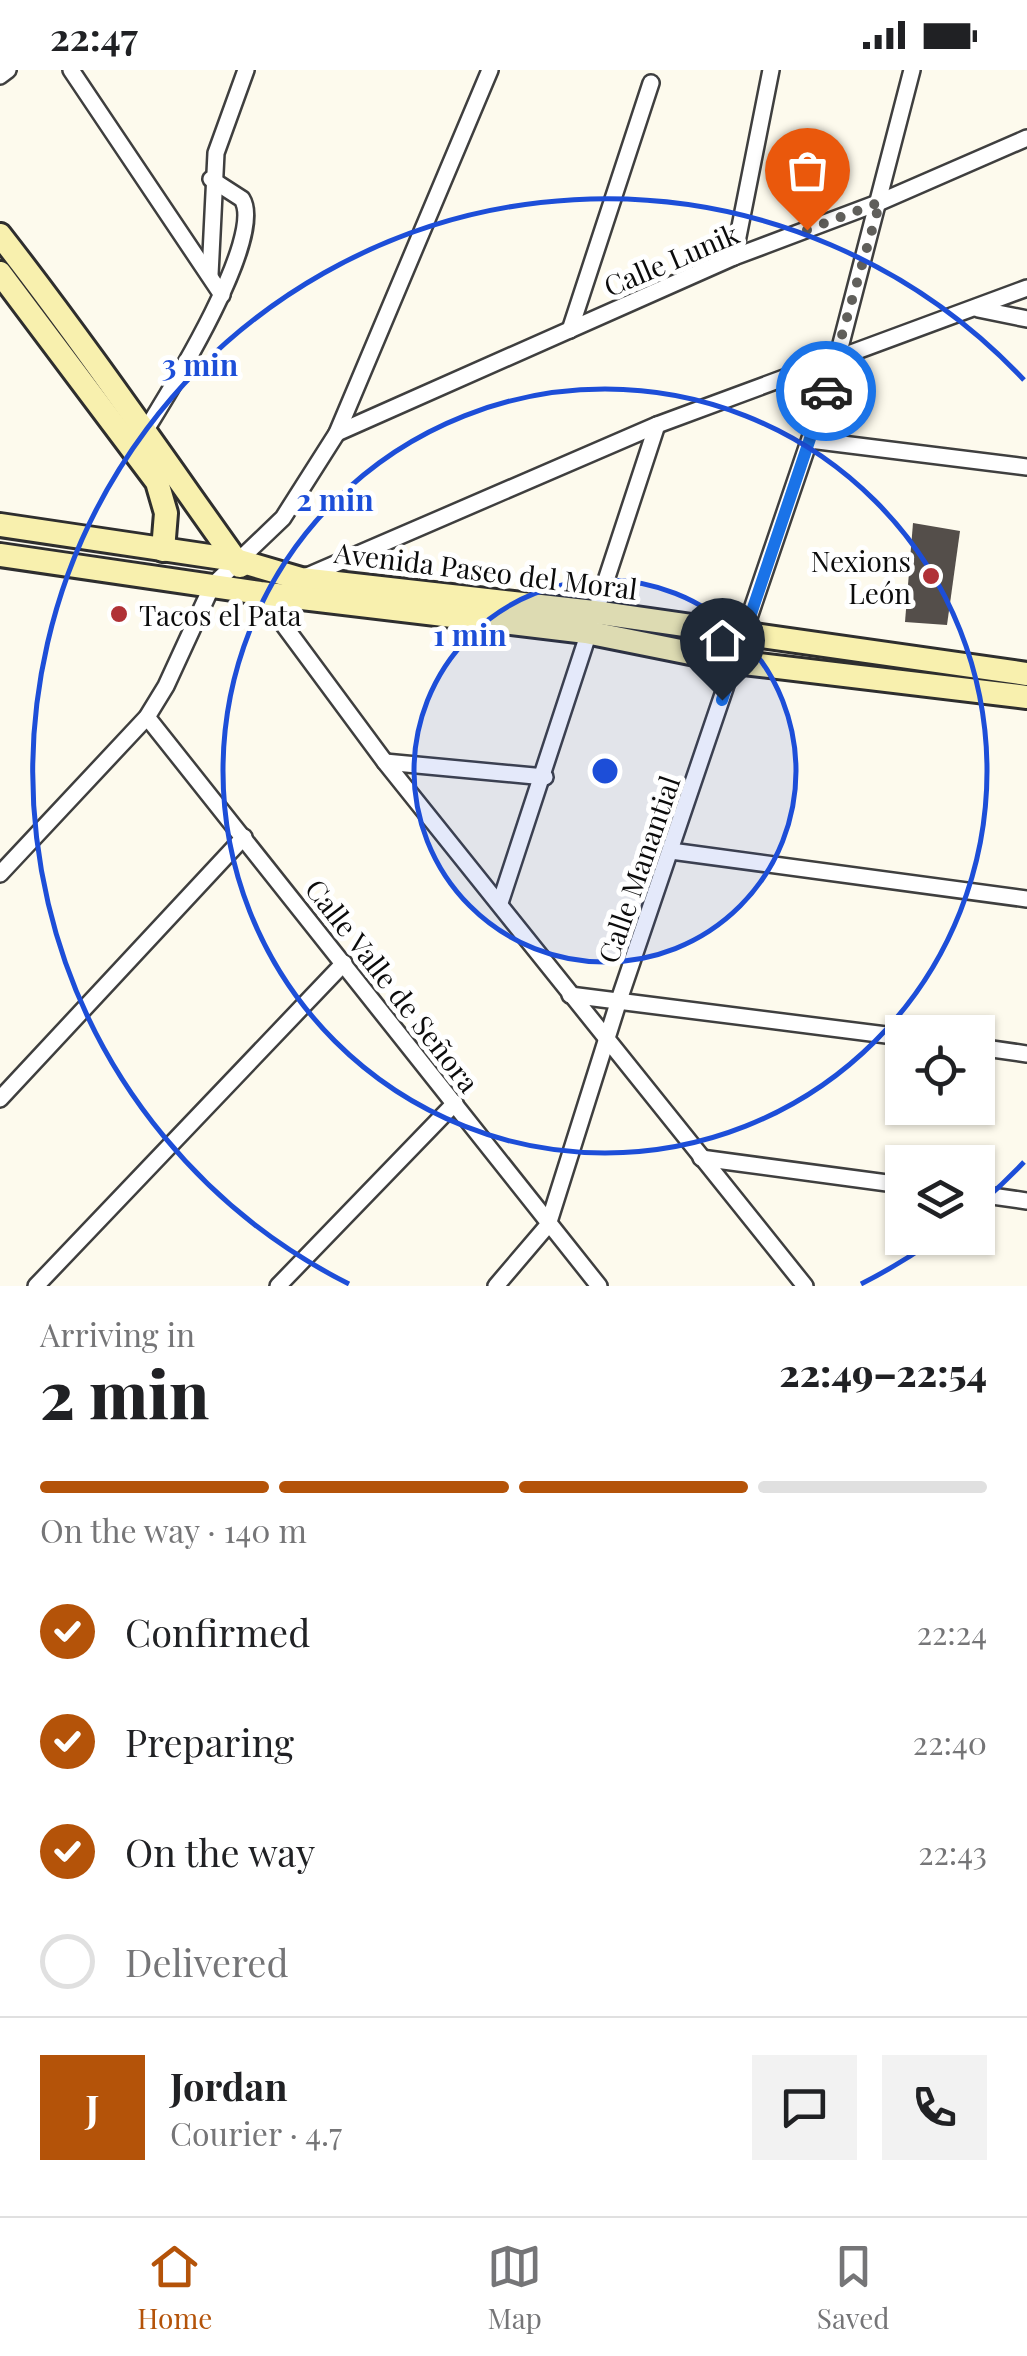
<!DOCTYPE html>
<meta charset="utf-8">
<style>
:root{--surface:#fff;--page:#f2f2f2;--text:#202124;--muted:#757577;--line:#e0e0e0;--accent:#b45309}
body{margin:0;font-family:"Playfair Display",serif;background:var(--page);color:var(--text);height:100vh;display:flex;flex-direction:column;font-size:38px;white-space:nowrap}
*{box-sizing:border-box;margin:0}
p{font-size:32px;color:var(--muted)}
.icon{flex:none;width:55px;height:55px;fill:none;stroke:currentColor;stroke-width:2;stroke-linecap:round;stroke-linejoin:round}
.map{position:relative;height:1216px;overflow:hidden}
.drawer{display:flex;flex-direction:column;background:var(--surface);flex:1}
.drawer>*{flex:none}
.buttons{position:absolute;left:885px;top:945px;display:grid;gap:20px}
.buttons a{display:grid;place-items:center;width:110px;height:110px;border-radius:0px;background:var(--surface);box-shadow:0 2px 8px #0004;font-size:50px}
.pin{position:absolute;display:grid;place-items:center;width:85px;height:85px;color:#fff;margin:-102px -42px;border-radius:50% 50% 50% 0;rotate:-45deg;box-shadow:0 0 10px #0007}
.pin .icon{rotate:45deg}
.courier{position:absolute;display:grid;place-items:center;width:100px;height:100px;margin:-50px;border:8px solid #1a73e8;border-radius:50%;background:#fff;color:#222;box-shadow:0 2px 12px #0007}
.summary em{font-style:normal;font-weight:800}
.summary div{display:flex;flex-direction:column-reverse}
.summary{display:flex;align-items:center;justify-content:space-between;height:170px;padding:0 40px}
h1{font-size:65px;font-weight:800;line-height:75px}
.bar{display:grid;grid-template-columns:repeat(4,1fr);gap:15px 10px;align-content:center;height:120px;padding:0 40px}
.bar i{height:12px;border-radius:8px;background:var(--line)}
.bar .current{background:var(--accent)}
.bar p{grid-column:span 4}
.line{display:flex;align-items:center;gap:25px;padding:0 40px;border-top:2px solid var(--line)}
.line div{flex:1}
.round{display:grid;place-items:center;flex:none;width:105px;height:105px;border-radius:0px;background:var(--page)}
ol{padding:0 40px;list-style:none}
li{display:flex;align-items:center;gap:30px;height:110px}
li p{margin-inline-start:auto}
li .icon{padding:10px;border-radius:50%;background:var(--accent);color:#fff;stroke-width:4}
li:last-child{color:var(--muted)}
li i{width:55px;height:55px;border:5px solid var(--line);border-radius:50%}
.status{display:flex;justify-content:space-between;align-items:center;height:70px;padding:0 50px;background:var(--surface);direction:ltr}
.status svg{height:28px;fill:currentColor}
.dock{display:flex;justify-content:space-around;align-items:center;height:140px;border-top:2px solid var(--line);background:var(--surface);font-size:28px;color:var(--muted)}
.dock a{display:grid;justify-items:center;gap:5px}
.dock .current{color:var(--accent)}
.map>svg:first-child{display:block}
.building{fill:#544e4a}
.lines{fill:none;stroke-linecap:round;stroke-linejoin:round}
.street-casing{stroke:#3f3f3f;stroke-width:20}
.secondary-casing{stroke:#2e2e2e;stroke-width:28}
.street{stroke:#fff;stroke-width:15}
.secondary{stroke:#f8f0ae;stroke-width:22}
.done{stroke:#605f5b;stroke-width:10;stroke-dasharray:0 18}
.route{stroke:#1a73e8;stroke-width:12}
.ring{fill:none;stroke:#1d4ed8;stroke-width:5}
.poi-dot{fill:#b03136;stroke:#fff;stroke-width:4}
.labels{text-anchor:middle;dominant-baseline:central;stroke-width:10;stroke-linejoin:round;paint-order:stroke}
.street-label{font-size:28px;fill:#0c0c0c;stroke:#fff}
.poi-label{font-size:28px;fill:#0c0c0c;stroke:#fff;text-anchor:end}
.centre{fill:#1d4ed8;stroke:#fff;stroke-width:5}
.ring-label{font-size:30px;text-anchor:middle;font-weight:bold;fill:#1d4ed8;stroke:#fff;stroke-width:10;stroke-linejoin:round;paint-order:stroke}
</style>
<div class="status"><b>22:47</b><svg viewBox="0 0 49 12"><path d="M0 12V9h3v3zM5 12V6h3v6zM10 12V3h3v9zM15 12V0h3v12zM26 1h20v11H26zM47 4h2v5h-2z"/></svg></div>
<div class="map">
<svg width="1027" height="1216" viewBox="0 0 1027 1216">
<rect width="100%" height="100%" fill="#fdfaed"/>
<polygon class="building" points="913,453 960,461 947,555 905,552"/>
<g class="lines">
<defs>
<g id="street">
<polyline points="71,0 222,225"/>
<polyline points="0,6 8,0"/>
<polyline points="734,187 771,0"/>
<polyline points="210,205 216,83 246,0"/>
<polyline points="978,239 1027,249"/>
<polyline points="570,260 651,13"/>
<path d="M 147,358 C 170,321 266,167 242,129 L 211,109"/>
<polyline points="337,363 734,187 880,132 1027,68"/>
<polyline points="810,370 1027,397"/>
<polyline points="305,507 657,355 1027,218"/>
<polyline points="260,523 385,692 805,1216"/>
<polyline points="147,647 599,1216"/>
<polyline points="385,692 545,707"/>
<polyline points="671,781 1027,829"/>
<polyline points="0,804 147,647 166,616 212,516 283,448 337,363 490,0"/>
<polyline points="500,833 657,355"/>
<polyline points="570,925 902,967"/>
<polyline points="978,977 1027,984"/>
<polyline points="0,1029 244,767"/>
<polyline points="701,1088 902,1115"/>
<polyline points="978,1124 1027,1131"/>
<polyline points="36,1216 344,893"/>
<polyline points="278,1216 455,1033"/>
<polyline points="496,1216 548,1155 619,930 837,289 912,0"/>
</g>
<g id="secondary">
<path d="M 0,165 C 84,273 161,385 240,496"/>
<polyline points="0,203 157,412 166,443 163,480"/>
<polyline points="0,455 236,490 301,509 594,542 1027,604"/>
<polyline points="0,485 260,523 586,562 735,592 1027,627"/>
</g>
</defs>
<use href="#street" class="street-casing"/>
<use href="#secondary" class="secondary-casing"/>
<use href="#street" class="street"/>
<use href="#secondary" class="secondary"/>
</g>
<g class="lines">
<polyline class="done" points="807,160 880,132 826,321"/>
<polyline class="route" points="722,630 826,321"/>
</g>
<circle cx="605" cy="701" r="191" fill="#1d4ed8" fill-opacity=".12"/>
<g class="ring">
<circle cx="605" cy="701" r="191"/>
<circle cx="605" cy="701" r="382"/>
<path d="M1024 1092A573 573 0 0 1 981 1133M934 1170A573 573 0 0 1 861 1214M349 1214A573 573 0 1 1 1024 310"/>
</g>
<g class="poi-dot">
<circle cx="931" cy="506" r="10"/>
<circle cx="119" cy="544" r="10"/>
</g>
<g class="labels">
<g class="street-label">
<text transform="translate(671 189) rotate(-23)">Calle Lunik</text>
<text transform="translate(486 500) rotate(7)">Avenida Paseo del Moral</text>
<text transform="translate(638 799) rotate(-71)">Calle Manantial</text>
<text transform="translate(393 915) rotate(52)">Calle Valle de Señora</text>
</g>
<g class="poi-label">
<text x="911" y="490">Nexions<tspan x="911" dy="32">León</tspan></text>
<text x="139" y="544" text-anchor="start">Tacos el Pata</text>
</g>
</g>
<circle cx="605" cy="701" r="15" class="centre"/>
<g class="ring-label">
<text x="200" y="306">3 min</text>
<text x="335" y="441">2 min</text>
<text x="470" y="576">1 min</text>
</g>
</svg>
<div class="buttons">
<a><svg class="icon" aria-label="locate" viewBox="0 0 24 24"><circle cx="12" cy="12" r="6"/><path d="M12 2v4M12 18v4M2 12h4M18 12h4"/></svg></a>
<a><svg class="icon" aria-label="layers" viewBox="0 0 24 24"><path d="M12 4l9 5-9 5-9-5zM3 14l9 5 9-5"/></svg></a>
</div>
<div class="pin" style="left:807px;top:160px;background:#ea580c"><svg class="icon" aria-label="bag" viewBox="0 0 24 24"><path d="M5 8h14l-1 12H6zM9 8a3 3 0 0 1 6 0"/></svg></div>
<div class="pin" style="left:722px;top:630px;background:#1f2937"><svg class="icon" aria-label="home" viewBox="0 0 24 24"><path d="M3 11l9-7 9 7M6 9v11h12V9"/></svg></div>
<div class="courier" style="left:826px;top:321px"><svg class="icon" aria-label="car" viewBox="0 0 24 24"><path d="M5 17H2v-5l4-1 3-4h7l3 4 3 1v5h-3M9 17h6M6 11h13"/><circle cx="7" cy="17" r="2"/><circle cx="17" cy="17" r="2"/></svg></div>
</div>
<section class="drawer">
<div class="summary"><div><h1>2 min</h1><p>Arriving in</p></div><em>22:49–22:54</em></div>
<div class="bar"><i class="current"></i><i class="current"></i><i class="current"></i><i></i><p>On the way · 140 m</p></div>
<ol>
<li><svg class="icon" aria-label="check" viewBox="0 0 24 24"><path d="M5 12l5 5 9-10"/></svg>Confirmed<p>22:24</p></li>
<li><svg class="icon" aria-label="check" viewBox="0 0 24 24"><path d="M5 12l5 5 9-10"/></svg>Preparing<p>22:40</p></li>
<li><svg class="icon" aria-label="check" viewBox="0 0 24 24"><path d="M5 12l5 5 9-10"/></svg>On the way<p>22:43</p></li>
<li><i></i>Delivered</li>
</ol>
<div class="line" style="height:180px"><b class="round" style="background:var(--accent);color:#fff">J</b><div><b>Jordan</b><p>Courier · 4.7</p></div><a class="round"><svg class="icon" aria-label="chat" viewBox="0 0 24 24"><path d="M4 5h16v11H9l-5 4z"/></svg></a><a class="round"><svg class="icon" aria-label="phone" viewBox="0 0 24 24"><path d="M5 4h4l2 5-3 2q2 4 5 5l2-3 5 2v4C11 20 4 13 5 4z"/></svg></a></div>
</section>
<nav class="dock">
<a class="current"><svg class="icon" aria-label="home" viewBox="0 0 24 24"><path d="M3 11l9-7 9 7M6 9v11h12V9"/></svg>Home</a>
<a><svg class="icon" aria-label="map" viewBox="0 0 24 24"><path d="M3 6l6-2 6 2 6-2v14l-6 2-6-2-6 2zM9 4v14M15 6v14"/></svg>Map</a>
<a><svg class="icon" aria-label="saved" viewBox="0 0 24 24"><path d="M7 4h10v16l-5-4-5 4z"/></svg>Saved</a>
</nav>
